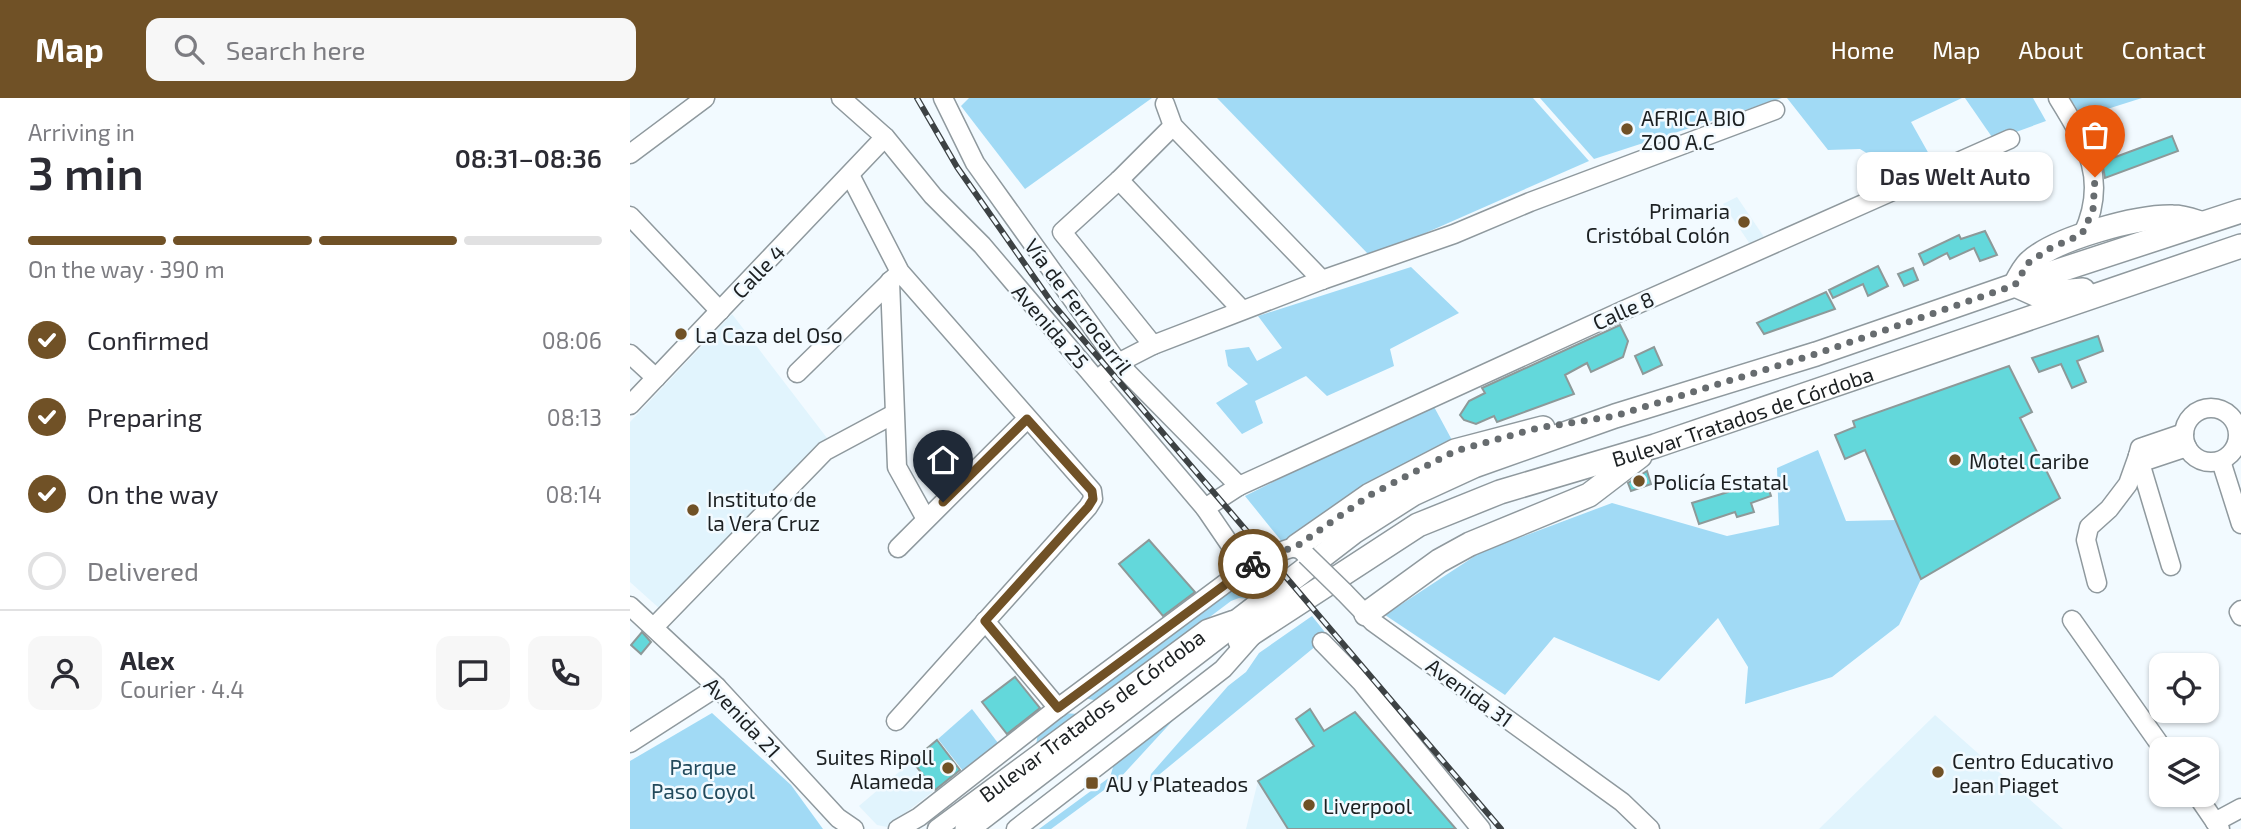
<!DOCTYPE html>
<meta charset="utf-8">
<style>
:root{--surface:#fff;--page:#f7f7f7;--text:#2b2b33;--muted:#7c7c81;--line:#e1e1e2;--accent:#705126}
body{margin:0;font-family:"Exo 2",sans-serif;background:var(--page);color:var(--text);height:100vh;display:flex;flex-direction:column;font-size:26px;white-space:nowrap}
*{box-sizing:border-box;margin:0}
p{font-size:23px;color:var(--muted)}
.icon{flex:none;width:38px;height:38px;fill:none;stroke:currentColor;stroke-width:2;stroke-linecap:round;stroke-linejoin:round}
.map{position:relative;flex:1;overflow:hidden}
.drawer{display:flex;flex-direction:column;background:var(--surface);width:630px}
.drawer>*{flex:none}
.controls{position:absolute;left:1519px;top:555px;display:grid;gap:14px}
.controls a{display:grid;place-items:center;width:70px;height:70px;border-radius:14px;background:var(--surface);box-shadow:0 2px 5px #0004;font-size:35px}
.pin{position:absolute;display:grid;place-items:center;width:60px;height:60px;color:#fff;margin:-72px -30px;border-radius:50% 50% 50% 0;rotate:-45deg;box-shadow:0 0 7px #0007}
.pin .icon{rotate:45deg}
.courier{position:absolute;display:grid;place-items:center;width:70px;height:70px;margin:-35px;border:5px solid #705126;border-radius:50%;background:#fff;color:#222;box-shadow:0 2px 9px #0007}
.bubble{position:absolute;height:49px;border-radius:14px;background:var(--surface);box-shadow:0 2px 5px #0004;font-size:23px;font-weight:600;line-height:49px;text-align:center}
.overview em{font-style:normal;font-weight:600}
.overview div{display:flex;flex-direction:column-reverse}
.overview{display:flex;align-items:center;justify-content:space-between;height:119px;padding:0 28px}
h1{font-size:46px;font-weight:600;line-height:52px}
.bar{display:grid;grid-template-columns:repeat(4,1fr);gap:10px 7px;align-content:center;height:84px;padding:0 28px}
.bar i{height:9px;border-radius:5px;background:var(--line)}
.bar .active{background:var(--accent)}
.bar p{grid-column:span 4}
.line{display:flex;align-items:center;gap:18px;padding:0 28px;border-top:2px solid var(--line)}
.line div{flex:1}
.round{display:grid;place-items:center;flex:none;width:74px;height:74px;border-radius:14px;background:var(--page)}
ol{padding:0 28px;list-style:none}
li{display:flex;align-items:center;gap:21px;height:77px}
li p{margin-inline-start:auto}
li .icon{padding:7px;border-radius:50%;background:var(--accent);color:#fff;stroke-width:4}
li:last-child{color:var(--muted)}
li i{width:38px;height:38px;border:4px solid var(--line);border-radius:50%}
header{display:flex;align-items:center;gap:42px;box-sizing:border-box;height:98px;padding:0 35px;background:var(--accent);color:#fff}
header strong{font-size:33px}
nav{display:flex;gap:38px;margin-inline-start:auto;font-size:24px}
.search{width:490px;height:63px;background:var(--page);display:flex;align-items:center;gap:18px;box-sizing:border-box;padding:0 24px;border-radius:14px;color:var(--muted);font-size:26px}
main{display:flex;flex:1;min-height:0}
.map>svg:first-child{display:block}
.built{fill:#e1f4fd}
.green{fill:#a1daf5}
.building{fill:#63d8db;stroke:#8d9999;stroke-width:2}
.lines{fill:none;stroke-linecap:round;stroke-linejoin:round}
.minor-casing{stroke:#8f999e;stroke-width:21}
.major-casing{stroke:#8f999e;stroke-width:26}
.minor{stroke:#fff;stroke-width:18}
.major{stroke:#fff;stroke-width:23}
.rail-casing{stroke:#3d4244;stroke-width:6}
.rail{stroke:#f2faff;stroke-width:3.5;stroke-dasharray:10;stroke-linecap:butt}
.minor-bridge-casing{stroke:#8f999e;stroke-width:21;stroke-linecap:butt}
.minor-bridge{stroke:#fff;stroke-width:18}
.done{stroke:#676c6f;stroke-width:7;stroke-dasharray:0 12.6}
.route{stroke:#705126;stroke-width:9}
.poi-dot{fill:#705126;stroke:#f2faff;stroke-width:2.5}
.labels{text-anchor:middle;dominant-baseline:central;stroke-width:5;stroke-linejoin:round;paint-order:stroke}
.poi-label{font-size:21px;fill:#1c2022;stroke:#f2faff;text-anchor:start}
.street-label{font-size:21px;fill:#1c2022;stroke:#f2faff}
.park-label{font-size:21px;fill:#224a5c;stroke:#f2faff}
</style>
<header>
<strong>Map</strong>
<div class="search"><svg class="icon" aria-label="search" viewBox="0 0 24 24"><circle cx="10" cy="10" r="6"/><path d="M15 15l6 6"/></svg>Search here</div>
<nav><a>Home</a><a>Map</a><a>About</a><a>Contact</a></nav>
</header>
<main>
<section class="drawer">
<div class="overview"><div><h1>3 min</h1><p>Arriving in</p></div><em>08:31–08:36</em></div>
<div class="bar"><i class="active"></i><i class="active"></i><i class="active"></i><i></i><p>On the way · 390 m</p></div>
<ol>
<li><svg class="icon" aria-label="check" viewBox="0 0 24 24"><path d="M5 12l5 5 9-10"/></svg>Confirmed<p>08:06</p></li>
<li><svg class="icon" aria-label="check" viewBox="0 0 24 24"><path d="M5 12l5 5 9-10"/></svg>Preparing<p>08:13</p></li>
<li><svg class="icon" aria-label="check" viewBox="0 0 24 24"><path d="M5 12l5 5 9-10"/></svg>On the way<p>08:14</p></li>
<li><i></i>Delivered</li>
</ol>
<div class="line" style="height:126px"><a class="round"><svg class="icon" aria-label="person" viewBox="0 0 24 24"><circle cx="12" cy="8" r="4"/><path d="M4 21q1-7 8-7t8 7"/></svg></a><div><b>Alex</b><p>Courier · 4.4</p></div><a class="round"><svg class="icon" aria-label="chat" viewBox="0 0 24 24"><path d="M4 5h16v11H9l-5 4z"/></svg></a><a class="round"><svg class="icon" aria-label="phone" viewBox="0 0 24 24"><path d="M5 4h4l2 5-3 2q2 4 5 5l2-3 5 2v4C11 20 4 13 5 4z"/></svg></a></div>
</section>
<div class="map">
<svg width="1611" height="731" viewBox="0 0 1611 731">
<rect width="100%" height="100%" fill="#f2faff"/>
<g class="built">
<polygon points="1107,99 1136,142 1122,149 1093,106"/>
<polygon points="102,216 197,340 30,511 0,484 0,324"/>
<polygon points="1305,617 1433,731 1189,731"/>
<polygon points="282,663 305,692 257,729 247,727 229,708"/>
<polygon points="628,683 658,731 616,731"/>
</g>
<g class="green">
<polygon points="339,0 522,0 395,91 331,8"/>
<polygon points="587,0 903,0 959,63 741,159"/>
<polygon points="910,0 1152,0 964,61"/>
<polygon points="1157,0 1332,0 1281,24 1304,65 1276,79 1230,51 1198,52"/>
<polygon points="1335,0 1403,0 1416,23 1364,42"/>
<polygon points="1440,0 1512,0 1452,19"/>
<polygon points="781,169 829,215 760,251 764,268 697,298 676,278 625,303 633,325 612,336 586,305 618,286 598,268 595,252 619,249 627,263 652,250 628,218"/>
<polygon points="802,305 823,344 733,389 653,445 615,398"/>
<polygon points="1188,352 1216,423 1266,422 1291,481 1269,527 1202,579 1115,606 1118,569 1088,520 1029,583 924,539 875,597 755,517 851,454 982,405 1097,438 1149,427 1147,370"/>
<polygon points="638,465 649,478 620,501 609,500 601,503 468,603 454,600"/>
<polygon points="682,518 698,538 519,685 521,676 598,588 616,574 629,555"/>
<polygon points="342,611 368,645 333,673 308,641"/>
<polygon points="82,615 161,687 193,731 0,731 0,663"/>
<polygon points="432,615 449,616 406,648 408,634"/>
<polygon points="547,618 489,681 421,731 409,731 480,679 484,666"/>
</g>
<g class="building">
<polygon points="1542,38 1548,53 1475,80 1472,64"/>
<polygon points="1355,133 1367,157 1350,163 1344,150 1320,161 1317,155 1294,167 1289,156 1329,137 1331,141"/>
<polygon points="1248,168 1258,188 1238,198 1233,186 1203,200 1199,192"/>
<polygon points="1283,170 1288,182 1274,188 1268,176"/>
<polygon points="1196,194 1205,211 1134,236 1127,225"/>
<polygon points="990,227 998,243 993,259 961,274 957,265 935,277 944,296 867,324 864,318 846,326 834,322 830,317 839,303 855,295 852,290"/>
<polygon points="1468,238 1473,253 1447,263 1456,284 1442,290 1431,266 1409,274 1402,260"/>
<polygon points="1024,249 1032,267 1013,276 1005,258"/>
<polygon points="1379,268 1402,314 1390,320 1430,400 1291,481 1235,352 1215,361 1205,337 1225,329 1223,323"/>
<polygon points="1017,373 1021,386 1001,393 998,385"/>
<polygon points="1135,380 1141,398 1121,405 1124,414 1107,419 1105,414 1069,426 1062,405 1098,394 1097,391"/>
<polygon points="519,442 565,494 533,518 489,466"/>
<polygon points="12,534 21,544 11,556 1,547"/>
<polygon points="385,579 410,610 377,636 352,604"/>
<polygon points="680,611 694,633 725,614 826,731 658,731 628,683 684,648 666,621"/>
<polygon points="307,642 330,672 305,692 282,663"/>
</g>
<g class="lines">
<defs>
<g id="minor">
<polyline points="211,0 255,39 303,98 352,147 575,410 616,470"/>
<polyline points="313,0 345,65 488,265 609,388"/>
<path d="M 1428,0 C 1457,47 1478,82 1453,136"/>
<polyline points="535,6 543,28 692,182"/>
<polyline points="0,56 75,0"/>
<polyline points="220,77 270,174 462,393 463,401 458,409 266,623"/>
<polyline points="489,82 612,212"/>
<polyline points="0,118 90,213"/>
<polyline points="260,183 267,369 296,421"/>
<polyline points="523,247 432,134 489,82 543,28"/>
<polyline points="0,256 26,280"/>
<polyline points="167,275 265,179"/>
<polyline points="467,282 488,265 523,247 692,182 824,136 900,104 1145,12"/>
<polyline points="0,307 255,39"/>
<circle cx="1581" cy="337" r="27"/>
<polyline points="1554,335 1510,350 1508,358 1515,363 1557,349"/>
<polyline points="1508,358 1541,468"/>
<polyline points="1591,363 1611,426"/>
<polyline points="575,410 609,388 992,213 1380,41"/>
<polyline points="268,450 397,321"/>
<polyline points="1467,485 1456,442 1459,429 1479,411 1498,386 1508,358"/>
<polyline points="714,494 743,524 992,704 1020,731"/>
<polyline points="0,508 87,589 208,720 224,731"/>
<polyline points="1611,512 1609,514 1611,518"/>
<polyline points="1442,522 1533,651"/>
<polyline points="355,523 428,610"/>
<polyline points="24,529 195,353 264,316"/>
<polyline points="692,544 732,585 851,731"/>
<polyline points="0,645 87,589"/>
<polyline points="1566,696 1590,731"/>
<polyline points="1585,724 1611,710"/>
<polyline points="268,731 289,719 428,610 616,470 637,458 667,448 676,457"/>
<path id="s1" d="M 307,731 L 577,531 L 603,522"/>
<polyline points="386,731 593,571 624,536"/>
</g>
<g id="major">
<path d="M 1453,192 L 1405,196 L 1385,187 C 1389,179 1394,169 1400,164 C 1426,140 1508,118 1543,119 C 1553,119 1561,122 1570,125"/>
<polyline points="667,448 740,397 825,353 913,330"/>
<polyline points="736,516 809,463 840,446 959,397 1010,358"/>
<path id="s2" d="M 610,543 L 788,427 L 870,394 L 1025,348 L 1611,148"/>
<polyline points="337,731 725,433 783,396 844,368 985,318 1186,256 1385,187 1611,113"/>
</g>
</defs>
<use href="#minor" class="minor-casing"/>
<use href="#major" class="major-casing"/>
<use href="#minor" class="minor"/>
<use href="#major" class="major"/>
<defs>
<polyline id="rail" points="287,0 327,69 422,205 871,731"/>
</defs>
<use href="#rail" class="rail-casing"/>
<use href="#rail" class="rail"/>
<defs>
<polyline id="minor-bridge" points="676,457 714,494"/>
</defs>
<use href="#minor-bridge" class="minor-bridge-casing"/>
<use href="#minor-bridge" class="minor-bridge"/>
</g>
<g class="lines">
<polyline class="done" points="623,466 637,458 667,448 740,397 825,353 908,330 985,318 1186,256 1385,187 1398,165 1419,151 1452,136 1463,112 1465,79"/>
<polyline class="route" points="313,404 397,321 462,393 463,401 458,409 355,523 428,610 623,466"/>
</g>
<g class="poi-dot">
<circle cx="997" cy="31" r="7"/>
<circle cx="1114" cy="124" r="7"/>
<circle cx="51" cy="236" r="7"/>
<circle cx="1325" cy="362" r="7"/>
<circle cx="1009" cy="383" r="7"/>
<circle cx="63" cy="412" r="7"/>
<circle cx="318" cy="670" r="7"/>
<circle cx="1308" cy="674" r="7"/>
<rect x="455" y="678" width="14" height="14" rx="3.5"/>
<circle cx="679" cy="707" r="7"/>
</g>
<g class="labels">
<g class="poi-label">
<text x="1011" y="19">AFRICA BIO<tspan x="1011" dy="24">ZOO A.C</tspan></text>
<text x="1100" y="112" text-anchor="end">Primaria<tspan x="1100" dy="24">Cristóbal Colón</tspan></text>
<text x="65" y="236">La Caza del Oso</text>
<text x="1339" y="362">Motel Caribe</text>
<text x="1023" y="383">Policía Estatal</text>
<text x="77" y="400">Instituto de<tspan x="77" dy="24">la Vera Cruz</tspan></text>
<text x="304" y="658" text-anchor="end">Suites Ripoll<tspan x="304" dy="24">Alameda</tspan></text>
<text x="1322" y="662">Centro Educativo<tspan x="1322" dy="24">Jean Piaget</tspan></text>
<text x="476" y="685">AU y Plateados</text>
<text x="693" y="707">Liverpool</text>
</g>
<g class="street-label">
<text transform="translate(128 173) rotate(-46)">Calle 4</text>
<text transform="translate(449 208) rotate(53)">Vía de Ferrocarril</text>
<text transform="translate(993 212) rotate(-24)">Calle 8</text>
<text transform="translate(421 228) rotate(49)">Avenida 25</text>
<text stroke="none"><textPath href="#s2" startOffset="555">Bulevar Tratados de Córdoba</textPath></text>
<text transform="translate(840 594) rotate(36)">Avenida 31</text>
<text stroke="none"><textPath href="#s1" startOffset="192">Bulevar Tratados de Córdoba</textPath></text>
<text transform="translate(113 619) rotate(47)">Avenida 21</text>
</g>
<g class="park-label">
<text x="73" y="668">Parque<tspan x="73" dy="24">Paso Coyol</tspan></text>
</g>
</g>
</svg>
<div class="controls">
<a><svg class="icon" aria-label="locate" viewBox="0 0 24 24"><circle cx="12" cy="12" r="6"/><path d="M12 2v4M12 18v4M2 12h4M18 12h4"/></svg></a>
<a><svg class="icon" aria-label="layers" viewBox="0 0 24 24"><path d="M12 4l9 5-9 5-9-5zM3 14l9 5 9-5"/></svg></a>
</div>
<div class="pin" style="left:1465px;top:79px;background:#ea580c"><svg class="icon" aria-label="bag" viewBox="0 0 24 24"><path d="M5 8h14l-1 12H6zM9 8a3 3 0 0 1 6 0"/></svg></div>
<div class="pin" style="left:313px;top:404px;background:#1f2937"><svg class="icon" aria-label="home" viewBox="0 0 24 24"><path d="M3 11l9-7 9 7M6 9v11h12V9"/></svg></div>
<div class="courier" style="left:623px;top:466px"><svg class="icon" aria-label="bike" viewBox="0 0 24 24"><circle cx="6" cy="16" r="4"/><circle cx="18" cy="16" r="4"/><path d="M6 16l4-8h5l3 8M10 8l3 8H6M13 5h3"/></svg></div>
<div class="bubble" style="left:1227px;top:54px;width:196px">Das Welt Auto</div>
</div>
</main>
